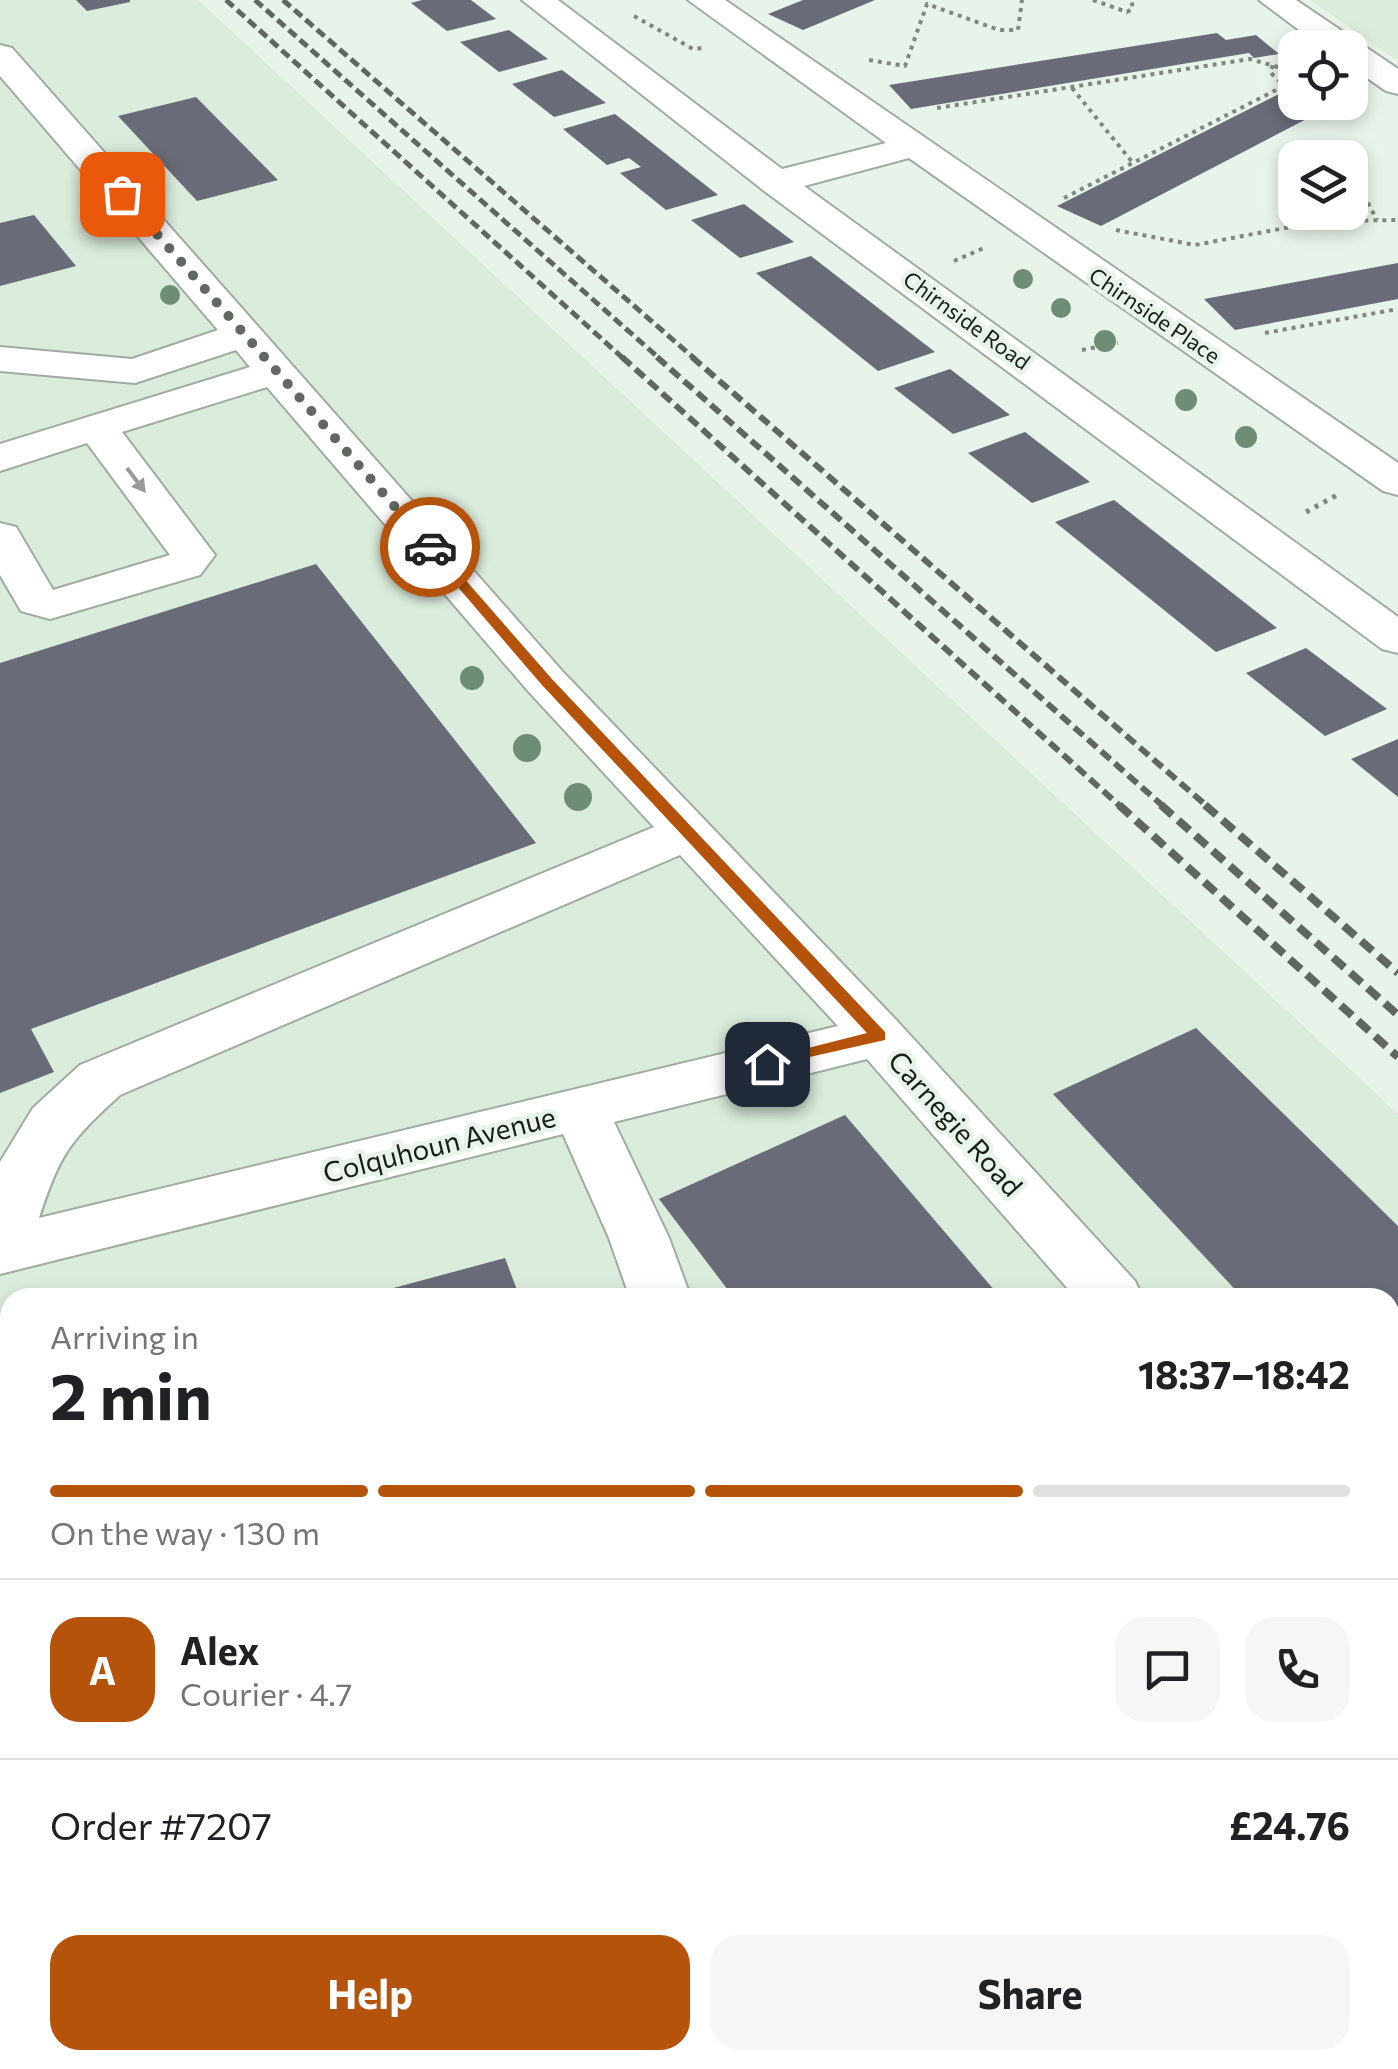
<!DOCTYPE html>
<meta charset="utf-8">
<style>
:root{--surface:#fff;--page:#f6f6f6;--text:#202124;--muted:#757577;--line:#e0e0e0;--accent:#b45309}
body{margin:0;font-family:Commissioner,sans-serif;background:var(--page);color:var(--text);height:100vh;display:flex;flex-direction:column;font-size:38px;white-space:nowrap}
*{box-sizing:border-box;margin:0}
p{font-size:32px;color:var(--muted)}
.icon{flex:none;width:55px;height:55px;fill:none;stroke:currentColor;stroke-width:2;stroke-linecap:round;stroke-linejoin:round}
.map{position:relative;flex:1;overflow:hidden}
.side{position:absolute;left:0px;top:1288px;width:1400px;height:782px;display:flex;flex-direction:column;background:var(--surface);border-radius:30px 30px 0 0;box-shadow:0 5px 15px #0003}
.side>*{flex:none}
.tools{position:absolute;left:1278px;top:30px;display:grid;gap:20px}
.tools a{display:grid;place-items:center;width:90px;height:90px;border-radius:20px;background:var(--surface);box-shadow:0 5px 15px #0003;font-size:50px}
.pin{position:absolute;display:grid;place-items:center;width:85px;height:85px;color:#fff;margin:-42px;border-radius:20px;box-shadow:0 5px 15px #0006}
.courier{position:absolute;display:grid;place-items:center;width:100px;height:100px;margin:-50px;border:8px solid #b45309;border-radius:50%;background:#fff;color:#222;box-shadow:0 2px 12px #0007}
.headline em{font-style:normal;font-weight:700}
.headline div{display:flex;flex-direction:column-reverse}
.headline{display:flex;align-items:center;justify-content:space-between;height:170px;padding:0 50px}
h1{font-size:65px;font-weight:700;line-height:75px}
.bar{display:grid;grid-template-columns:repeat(4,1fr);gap:15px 10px;align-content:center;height:120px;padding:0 50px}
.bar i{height:12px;border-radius:8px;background:var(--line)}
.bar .active{background:var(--accent)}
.bar p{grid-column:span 4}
.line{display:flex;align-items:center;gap:25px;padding:0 50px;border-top:2px solid var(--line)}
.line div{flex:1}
.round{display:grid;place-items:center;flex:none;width:105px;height:105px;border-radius:30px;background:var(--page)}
.action{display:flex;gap:20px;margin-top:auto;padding:20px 50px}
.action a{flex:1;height:115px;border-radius:30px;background:var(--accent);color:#fff;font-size:40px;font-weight:700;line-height:115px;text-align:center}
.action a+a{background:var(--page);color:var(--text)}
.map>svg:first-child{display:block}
.built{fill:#daecdc;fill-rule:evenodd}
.building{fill:#696c78}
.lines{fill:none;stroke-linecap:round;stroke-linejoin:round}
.minor-casing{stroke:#a0aba2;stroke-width:4}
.path-far1{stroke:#818881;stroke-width:4;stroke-dasharray:4 5;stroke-linecap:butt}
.path{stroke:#818881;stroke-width:5;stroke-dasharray:4 6;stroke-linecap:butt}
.minor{fill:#fff;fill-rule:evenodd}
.rail-far2{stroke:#606660;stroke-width:5;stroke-dasharray:10 5;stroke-linecap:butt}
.rail-far1{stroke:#606660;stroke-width:6;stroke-dasharray:12 6;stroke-linecap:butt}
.rail{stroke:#606660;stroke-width:8;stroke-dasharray:15 8;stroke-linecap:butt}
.tree{fill:#6d8d76}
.oneway{fill:#989998}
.route{fill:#b45309}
.done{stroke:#616862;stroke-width:10;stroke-dasharray:0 18}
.labels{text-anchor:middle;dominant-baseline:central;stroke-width:9;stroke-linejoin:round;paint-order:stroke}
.far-street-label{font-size:22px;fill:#191d19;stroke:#e8f3e9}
.street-label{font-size:28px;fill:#191d19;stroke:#e8f3e9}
</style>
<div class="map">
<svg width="1398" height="2069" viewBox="0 0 1398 2069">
<rect width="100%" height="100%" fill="#e8f3e9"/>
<g class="built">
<path d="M 0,0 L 198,0 L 1398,1114 L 1398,2069 L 0,2069 ZM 10,1298 L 1390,1298 L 1390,2060 L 10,2060 Z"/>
<polygon points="1310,0 1398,0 1398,61"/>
</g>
<g class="building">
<polygon points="76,0 130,0 130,2 87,11"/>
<polygon points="422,0 471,0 496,19 447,31 411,3"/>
<polygon points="803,0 875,0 803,30 768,14"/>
<polygon points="509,30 548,59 499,72 460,42"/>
<polygon points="1217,33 1226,40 1256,35 1279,54 1254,58 1249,53 911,109 889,85"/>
<polygon points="562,70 606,103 554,117 512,84"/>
<polygon points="1295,86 1295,102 1339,102 1101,226 1057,206"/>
<polygon points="196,97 278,180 197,201 118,116"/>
<polygon points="615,114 718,195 666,210 620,173 641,167 629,158 607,165 563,129"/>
<polygon points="744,204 794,242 740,258 691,220"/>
<polygon points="34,215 76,266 0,286 0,223"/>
<polygon points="811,256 935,352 878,371 756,273"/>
<polygon points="1398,263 1398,299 1235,330 1204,299"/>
<polygon points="950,369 1010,415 953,434 894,388"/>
<polygon points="1025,432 1090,482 1032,503 968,453"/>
<polygon points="1114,500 1277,628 1216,652 1055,522"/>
<polygon points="316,564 536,843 31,1029 54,1072 0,1093 0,663"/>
<polygon points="1306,648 1387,709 1325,736 1246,673"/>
<polygon points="1398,739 1398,797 1351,759"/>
<polygon points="1196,1028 1398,1226 1398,1378 1390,1382 1390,1298 1243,1298 1053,1094"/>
<polygon points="845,1115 1001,1298 734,1298 659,1199"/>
<polygon points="505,1258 520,1298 364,1298 364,1296"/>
<polygon points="10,1392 10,1839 0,1842 0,1395"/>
<polygon points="1390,2017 1398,2032 1398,2069 861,2068 885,2060 1390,2060"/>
<polygon points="361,2060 619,2060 621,2069 336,2069"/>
</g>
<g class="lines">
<defs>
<g id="minor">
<polygon points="522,0 558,0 782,169 886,143 688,0 725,0 1398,463 1398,495 1383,491 909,158 804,186 1398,617 1398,653 1382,649 763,190"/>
<polygon points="1259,0 1296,0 1398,69 1398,94 1386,91 1350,66 1350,48 1323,48"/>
<path d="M 0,45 L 12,48 L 563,672 L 898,1022 L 1135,1281 L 1143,1298 L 1076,1298 L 867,1059 L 614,1122 L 669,1238 L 691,1298 L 630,1298 L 609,1238 L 563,1134 L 0,1274 L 0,1162 L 33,1108 L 80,1065 L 654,827 L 529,692 L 267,387 L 122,432 L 215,555 L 200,575 L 50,619 L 21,611 L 0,575 L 0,523 L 16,527 L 53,590 L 170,555 L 87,443 L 0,471 L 0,444 L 250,367 L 236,350 L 135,383 L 0,371 L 0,347 L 132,359 L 218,330 L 0,76 ZM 680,855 L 838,1026 L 39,1218 C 61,1152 69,1142 120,1095 Z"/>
<polygon points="1390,1594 1398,1597 1398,1667 1390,1664"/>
<polygon points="10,1911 10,1985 0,1988 0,1914"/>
<polygon points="66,2060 144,2060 145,2069 67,2069"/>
<polygon points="251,2060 329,2060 330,2069 252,2069"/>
<polygon points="666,2060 744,2060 747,2069 669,2069"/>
</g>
</defs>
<use href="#minor" class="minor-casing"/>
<g class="path-far1">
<polyline points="1093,0 1127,12 1133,8 1131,0"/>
<polyline points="634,16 693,49 703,48"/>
<polyline points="869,60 905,66 927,4 999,30 1018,30 1022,0"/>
<polyline points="1072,88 1133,163"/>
<polyline points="937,108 1250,59 1295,72"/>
<polyline points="1355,179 1377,220"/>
<polyline points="1064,198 1284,86 1270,72 1273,65"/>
<polyline points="1116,230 1195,245 1322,221 1398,220"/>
<polyline points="954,261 984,248"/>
<polyline points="1265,333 1398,309"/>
<polyline points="1082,350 1118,343"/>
</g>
<polyline class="path" points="1306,512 1339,494"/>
<use href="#minor" class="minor"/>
<g class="rail-far2">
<polyline points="226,0 624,359"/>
<polyline points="255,0 660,359"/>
<polyline points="283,0 695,359"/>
</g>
<g class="rail-far1">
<polyline points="622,357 1121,807"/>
<polyline points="657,357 1164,807"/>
<polyline points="692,357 1208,807"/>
</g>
<g class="rail">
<polyline points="1119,805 1398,1057"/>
<polyline points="1161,805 1398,1015"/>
<polyline points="1205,805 1398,973"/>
</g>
</g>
<g class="tree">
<circle cx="1023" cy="279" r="10"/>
<circle cx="170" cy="295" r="10"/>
<circle cx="1061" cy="308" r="10"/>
<circle cx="1105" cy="341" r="11"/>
<circle cx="1186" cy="400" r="11"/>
<circle cx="1246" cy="437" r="11"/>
<circle cx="472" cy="678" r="12"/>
<circle cx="527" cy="748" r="14"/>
<circle cx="578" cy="797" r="14"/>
</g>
<defs><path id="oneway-solid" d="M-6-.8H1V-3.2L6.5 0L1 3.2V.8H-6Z" transform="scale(2.5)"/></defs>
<use class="oneway" href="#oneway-solid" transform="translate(136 480) rotate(53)"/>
<polygon class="route" points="426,545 435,545 551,678 885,1032 885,1040 761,1068 761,1060 867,1033 542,685 426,550"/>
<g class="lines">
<polyline class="done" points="122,194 430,547"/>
</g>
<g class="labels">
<g class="far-street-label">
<text transform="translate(1155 315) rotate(34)">Chirnside Place</text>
<text transform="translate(967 320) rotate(36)">Chirnside Road</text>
</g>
<g class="street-label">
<text transform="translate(956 1123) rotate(48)">Carnegie Road</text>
<text transform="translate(439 1144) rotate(-14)">Colquhoun Avenue</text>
</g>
</g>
</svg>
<div class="tools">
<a><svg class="icon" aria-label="locate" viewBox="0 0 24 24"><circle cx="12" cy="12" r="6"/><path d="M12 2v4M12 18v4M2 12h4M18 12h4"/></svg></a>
<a><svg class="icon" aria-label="layers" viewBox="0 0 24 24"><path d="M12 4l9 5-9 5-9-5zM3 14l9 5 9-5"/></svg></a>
</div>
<div class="pin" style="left:122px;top:194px;background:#ea580c"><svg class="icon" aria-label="bag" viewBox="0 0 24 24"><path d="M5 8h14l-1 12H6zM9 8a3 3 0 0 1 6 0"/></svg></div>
<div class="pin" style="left:767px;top:1064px;background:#1f2937"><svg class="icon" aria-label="home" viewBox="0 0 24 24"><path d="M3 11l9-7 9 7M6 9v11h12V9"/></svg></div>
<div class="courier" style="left:430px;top:547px"><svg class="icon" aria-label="car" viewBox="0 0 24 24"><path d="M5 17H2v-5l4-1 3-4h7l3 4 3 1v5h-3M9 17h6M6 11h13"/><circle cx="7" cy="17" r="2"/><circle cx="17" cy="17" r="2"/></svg></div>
<section class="side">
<div class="headline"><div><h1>2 min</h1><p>Arriving in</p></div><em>18:37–18:42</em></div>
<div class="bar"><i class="active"></i><i class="active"></i><i class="active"></i><i></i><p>On the way · 130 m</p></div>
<div class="line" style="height:180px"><b class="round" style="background:var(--accent);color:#fff">A</b><div><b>Alex</b><p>Courier · 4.7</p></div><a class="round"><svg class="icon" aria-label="chat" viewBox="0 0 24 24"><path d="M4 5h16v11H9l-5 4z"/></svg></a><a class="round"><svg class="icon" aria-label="phone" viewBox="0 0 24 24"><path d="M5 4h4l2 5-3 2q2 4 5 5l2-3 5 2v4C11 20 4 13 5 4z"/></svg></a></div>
<div class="line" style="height:130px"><div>Order #7207</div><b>£24.76</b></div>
<div class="action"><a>Help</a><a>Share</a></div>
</section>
</div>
